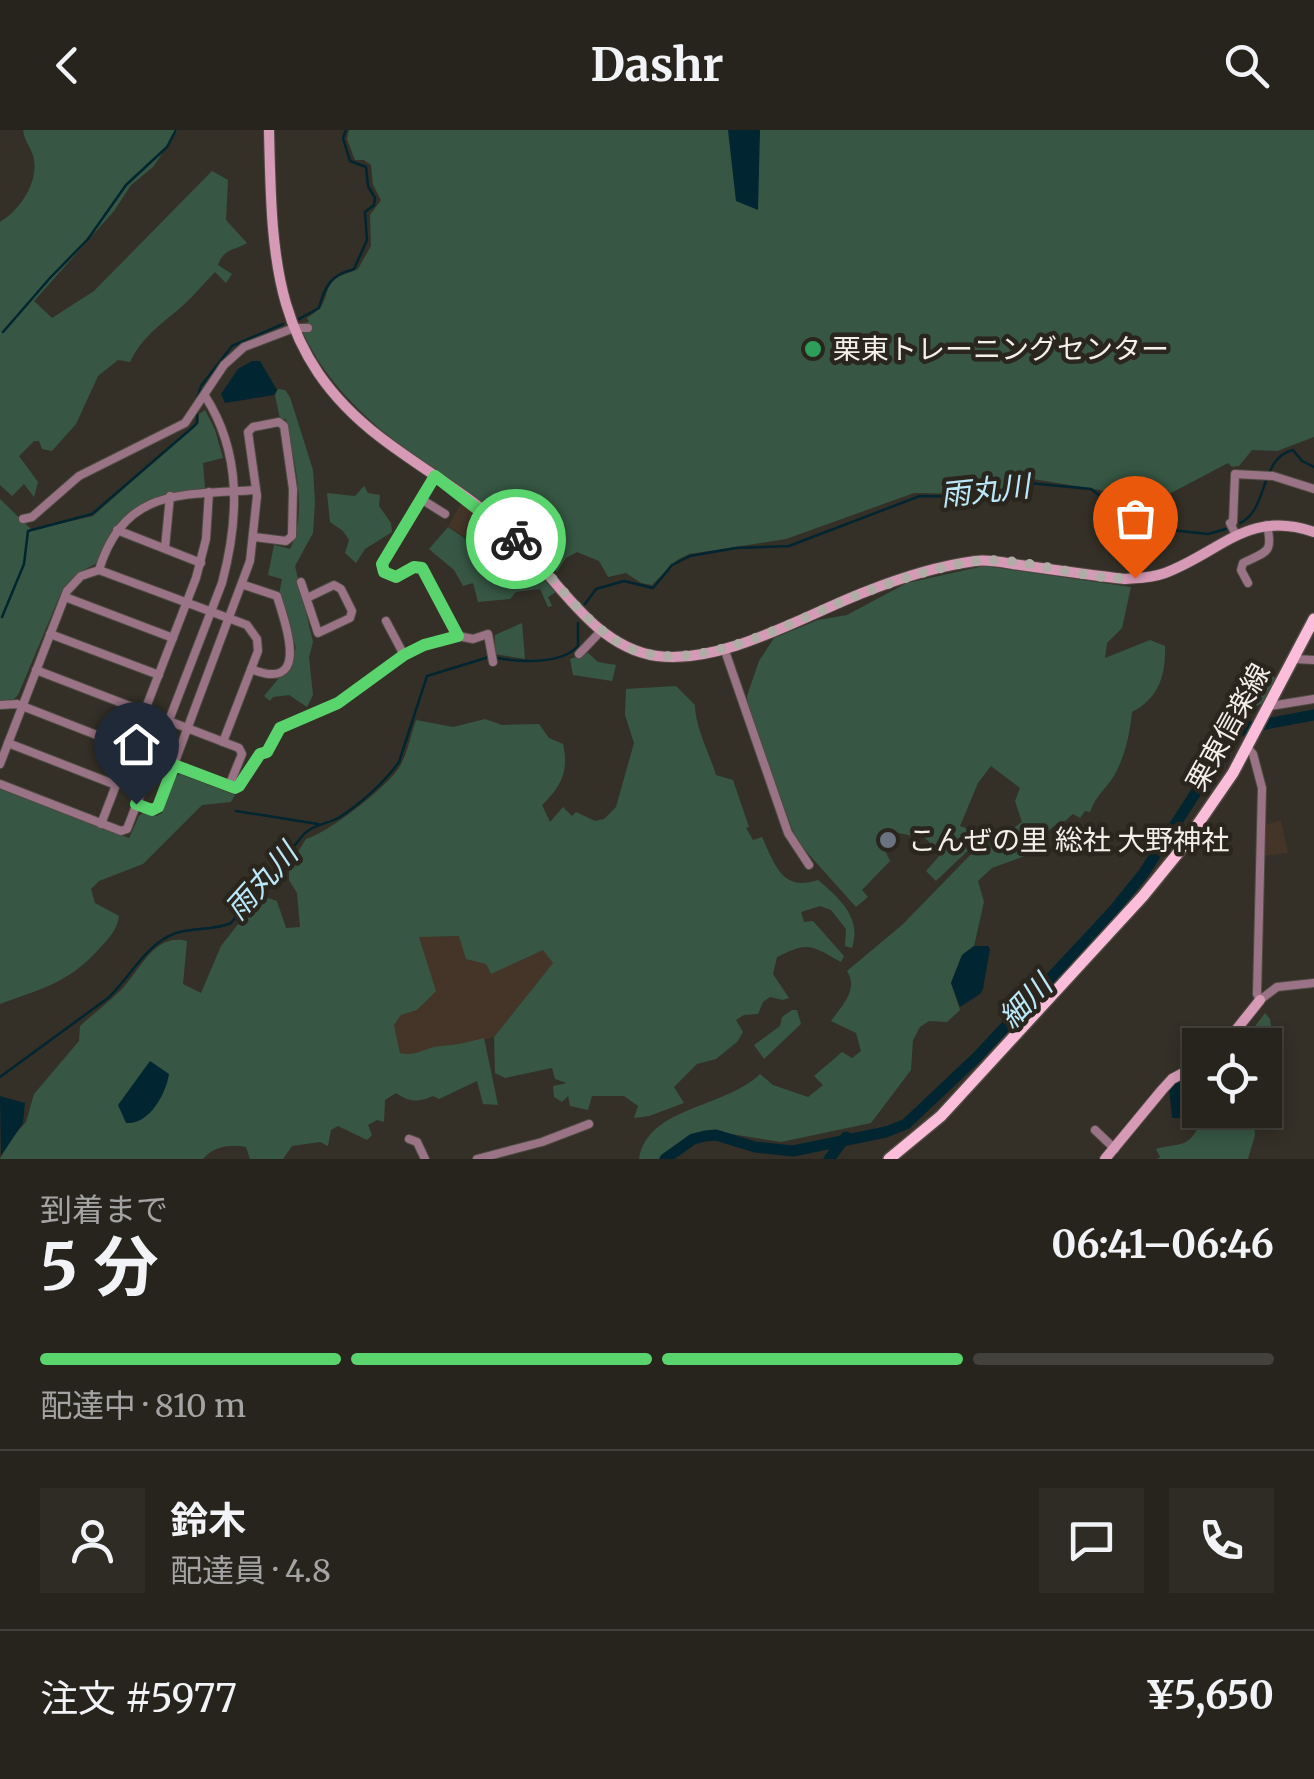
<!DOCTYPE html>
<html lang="ja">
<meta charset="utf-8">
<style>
:root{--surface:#27241d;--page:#2f2c26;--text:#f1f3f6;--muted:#a4a4a4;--line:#43413b;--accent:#5ad56e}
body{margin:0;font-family:Merriweather,"Noto Sans JP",serif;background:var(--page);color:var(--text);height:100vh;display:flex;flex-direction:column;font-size:38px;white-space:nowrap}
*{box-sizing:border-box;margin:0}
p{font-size:32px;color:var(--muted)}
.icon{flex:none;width:55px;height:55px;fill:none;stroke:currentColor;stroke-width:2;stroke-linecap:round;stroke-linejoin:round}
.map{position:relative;height:1029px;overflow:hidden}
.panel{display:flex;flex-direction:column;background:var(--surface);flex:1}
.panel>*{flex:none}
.tools{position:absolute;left:1182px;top:898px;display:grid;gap:20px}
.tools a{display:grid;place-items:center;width:100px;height:100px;border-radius:0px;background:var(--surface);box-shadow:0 5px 15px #0003,0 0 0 2px var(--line);font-size:50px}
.pin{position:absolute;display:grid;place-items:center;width:85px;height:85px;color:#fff;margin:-102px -42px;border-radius:50% 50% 50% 0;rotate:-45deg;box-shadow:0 0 10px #0007}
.pin .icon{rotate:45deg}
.courier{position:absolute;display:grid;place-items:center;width:100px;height:100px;margin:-50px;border:8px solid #5ad56e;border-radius:50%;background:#fff;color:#222;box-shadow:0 2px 12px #0007}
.summary em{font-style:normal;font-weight:700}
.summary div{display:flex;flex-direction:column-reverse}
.summary{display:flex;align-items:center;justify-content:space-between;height:170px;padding:0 40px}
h1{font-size:65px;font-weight:700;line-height:75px}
.bar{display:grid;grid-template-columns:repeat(4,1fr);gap:15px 10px;align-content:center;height:120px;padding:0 40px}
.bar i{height:12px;border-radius:8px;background:var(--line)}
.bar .selected{background:var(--accent)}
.bar p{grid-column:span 4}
.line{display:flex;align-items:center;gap:25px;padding:0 40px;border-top:2px solid var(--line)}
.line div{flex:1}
.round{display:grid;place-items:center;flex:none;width:105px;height:105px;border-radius:0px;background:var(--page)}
header{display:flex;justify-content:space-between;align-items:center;height:130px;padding:0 40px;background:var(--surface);font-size:45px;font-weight:700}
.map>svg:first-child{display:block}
.industrial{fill:#443528}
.green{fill:#375744}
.water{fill:#012531}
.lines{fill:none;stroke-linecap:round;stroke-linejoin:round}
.stream{stroke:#012531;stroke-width:2.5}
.river{stroke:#012531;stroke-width:11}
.street-casing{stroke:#4f4b42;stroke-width:10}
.secondary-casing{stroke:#4f4b42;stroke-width:12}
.primary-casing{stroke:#4f4b42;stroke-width:14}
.street{stroke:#9a7486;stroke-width:8}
.secondary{stroke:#d69ab6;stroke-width:10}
.primary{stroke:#fbbdd9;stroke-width:11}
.done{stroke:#b0ada6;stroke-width:10;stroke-dasharray:0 18}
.route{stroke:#5ad56e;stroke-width:12}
.leisure-dot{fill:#2e9e5b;stroke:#2a261d;stroke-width:4}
.worship-dot{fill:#6b7280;stroke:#2a261d;stroke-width:4}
.labels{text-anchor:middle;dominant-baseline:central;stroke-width:9;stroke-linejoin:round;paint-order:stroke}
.poi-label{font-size:28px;fill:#f3f0ea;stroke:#2a261d;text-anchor:start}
.street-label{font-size:28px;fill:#f3f0ea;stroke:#2a261d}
.water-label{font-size:30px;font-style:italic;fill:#bbe7fa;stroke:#2a261d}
</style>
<header><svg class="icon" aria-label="back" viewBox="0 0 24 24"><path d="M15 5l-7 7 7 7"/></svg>Dashr<svg class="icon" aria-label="search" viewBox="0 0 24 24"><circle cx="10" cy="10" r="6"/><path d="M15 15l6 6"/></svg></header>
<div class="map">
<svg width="1314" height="1029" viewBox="0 0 1314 1029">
<rect width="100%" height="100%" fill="#343027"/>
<g class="industrial">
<polygon points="461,374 498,401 490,420 480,418 448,396"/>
<polygon points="1281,690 1288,723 1264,726 1265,695"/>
<polygon points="460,806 543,819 553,833 494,907 452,917 439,916 414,926 400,923 394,895 401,885 417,880 421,875 418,807"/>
</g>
<g class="green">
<path d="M 23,0 L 178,0 L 153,37 L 131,55 L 114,81 L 34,171 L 52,188 L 94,161 L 212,41 L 228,50 L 226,90 L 247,113 C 234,121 224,118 218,135 L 232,144 L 226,153 L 215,142 C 203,154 193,167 180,178 C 160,195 142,207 130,232 L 118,230 L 98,246 L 76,294 L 52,321 L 42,319 L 39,311 L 34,311 L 19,326 L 38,352 L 34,367 L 24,354 L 12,366 L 0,355 L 0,92 C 19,81 38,54 34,30 C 33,20 24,11 23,0 Z"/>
<path d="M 349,0 L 1314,0 L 1314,307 L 1277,321 L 1252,320 L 1239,336 L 1232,337 L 1228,333 L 1154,372 L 1155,392 L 1100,360 L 1033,349 L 982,364 L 914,363 L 786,409 L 689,424 L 677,430 L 652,455 L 641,453 L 626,443 L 608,447 L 599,431 L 577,422 L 566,428 L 557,442 L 510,395 L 473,365 L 469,365 C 401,316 333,274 299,194 L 309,192 L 307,188 C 333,172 320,164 335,149 C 341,144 351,143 358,139 L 371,116 L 370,85 L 381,70 L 373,55 L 371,35 L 364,30 L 355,30 L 347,9 Z"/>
<path d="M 278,259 L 285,260 L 290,267 L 313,340 L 315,372 L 313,403 L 295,436 L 313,512 L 309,527 L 313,565 L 307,577 L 289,565 L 273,567 L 270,571 L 264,566 L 284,542 L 296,518 L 279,465 L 282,449 L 268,445 L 274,415 L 290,419 C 309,381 293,328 286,289 L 280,289 L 275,265 Z"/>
<path d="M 205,280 L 215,300 L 223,328 L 203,333 L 205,358 C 155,366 114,376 99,432 L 78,443 L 63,458 L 18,565 L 14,569 L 0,571 L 0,369 L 32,400 L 93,386 L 199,292 L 199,284 Z"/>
<polygon points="364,356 368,363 380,365 379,376 391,393 392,402 365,419 356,433 345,423 349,410 343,401 330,392 327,363 355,366"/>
<polygon points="448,397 485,422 490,419 498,401 556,462 548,467 552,476 548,477 540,459 516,462 510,469 478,472 473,453 463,456 454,440 429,419"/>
<path d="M 984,436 L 1131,457 L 1122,498 L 1107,513 L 1105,528 L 1150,510 L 1165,516 C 1166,546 1158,569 1132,582 C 1130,602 1126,622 1117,640 C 1110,656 1096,664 1090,682 L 1085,681 L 1080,688 L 1073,684 L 1065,691 L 1060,691 L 1034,713 L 1036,722 L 992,738 L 978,751 L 984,772 L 974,816 L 962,825 L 951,853 L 960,880 L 947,892 L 929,891 L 920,897 L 913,910 L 911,940 L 871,993 L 781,1012 L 712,1001 L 697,1003 L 660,1029 L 639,1029 C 648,976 724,979 760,944 L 773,955 L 808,967 L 823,955 L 814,946 L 842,922 L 852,928 L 861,921 L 856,903 L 831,891 C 842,875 859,860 847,841 L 902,795 L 984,711 L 991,715 L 1011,714 L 1017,707 L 1015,697 L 1022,692 L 1015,671 L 1020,658 L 991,636 L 978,653 L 960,696 L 980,703 L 981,708 L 936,751 L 926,741 L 941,724 L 920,703 L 913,706 L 889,701 L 880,710 L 890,731 L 862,760 L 868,767 L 856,777 L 796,710 L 748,577 L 747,566 L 759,531 L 774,508 L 818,490 L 847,485 L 907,453 Z"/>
<polygon points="522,493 525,529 494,524 495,505"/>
<polygon points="588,523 598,532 616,535 612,551 573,545 570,529"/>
<polygon points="1259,539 1279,550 1268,570 1242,584 1241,578"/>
<path d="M 676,556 L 695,575 C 695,596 709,623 716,645 L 733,650 L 749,697 L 746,698 L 753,710 L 762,707 C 775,735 782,762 818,750 C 839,768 862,787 852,818 L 845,816 L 846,799 L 831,780 L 820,776 L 801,782 L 804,792 L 813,791 L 844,826 L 841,832 C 811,815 809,811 777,827 L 773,844 L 789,868 L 783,870 L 770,867 L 763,872 L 758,884 L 744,885 L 736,890 L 743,902 L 737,912 L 716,929 L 697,934 L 674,957 L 684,973 L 649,986 L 634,988 L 638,976 L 624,966 L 592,966 L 588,980 L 570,976 L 568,966 L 562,972 L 554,967 L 553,956 L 567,953 L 555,949 L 552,938 L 505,948 L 495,943 L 494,907 L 553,833 L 543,820 L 491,844 L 486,834 L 466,829 L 459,806 L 419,807 L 436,861 L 417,880 L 401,885 L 394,895 L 400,923 C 417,927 425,917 441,916 C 456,915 469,912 484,908 L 498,975 L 483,974 L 477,951 L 439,969 L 433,966 C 417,973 410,972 396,963 L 385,970 L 384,992 L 377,990 L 368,995 L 372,1005 L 367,1010 L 338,996 L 331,1000 L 328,1016 L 320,1012 L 292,1016 L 283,1029 L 250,1029 L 246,1017 C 230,1014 214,1016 203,1029 L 0,1029 L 8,1012 L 26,992 L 34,964 L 79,911 L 80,896 C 93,884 109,872 122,859 C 140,840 155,802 187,811 L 183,854 L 201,863 L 221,816 L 257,770 L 265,767 L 277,771 L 286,798 L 300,797 L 297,763 L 289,750 L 289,736 L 306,709 C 328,703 389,656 400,636 C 408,622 411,604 416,590 L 453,597 L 485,589 L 502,595 L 539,594 L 549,608 L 563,614 C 569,640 562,656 542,675 L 550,692 L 563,677 L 572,686 L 576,682 L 595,691 L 604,689 L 616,677 L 634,613 L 625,585 L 626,559 Z"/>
<path d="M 180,644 L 235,665 L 231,672 L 202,675 L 143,734 L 99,751 L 91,759 L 95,773 L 119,786 C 117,801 108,809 98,820 C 67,854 40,859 0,874 L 0,659 L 129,708 L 139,686 L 145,681 L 156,686 L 162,683 L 176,646 Z"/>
<polygon points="792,880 797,880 801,894 764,929 754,915 780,896 782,887"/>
<polygon points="1265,883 1270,889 1274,915 1265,921 1265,915 1241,915"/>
<path d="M 1253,989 L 1255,1005 L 1248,1029 L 1157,1029 L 1160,1027 L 1156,1019 C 1180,1012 1189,1020 1201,991 L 1205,994 Z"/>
</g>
<g class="water">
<polygon points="728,0 760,0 758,80 736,71"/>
<polygon points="252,231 260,231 277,260 274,265 225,273 221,264 238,239"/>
<polygon points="974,816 988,816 990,819 983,859 980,864 960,877 951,853 962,825"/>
<path d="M 150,931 L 169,944 C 166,964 149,995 126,993 L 118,975 Z"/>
<path d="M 1200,941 L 1200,980 L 1234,980 L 1227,992 C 1207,994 1192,987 1172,988 L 1169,957 Z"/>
<polygon points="0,966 25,973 23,993 1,1026"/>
</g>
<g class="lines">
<g class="stream">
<path d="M 299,189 L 319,178 C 325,155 331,145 354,139 L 367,110 L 365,82 L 374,75 L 375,68 L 368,56 L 366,37 L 350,31 L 343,8 L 346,0"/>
<polyline points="3,202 50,148 88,109 126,55 167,17 176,0"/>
<polyline points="197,269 201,256 232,216 283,194"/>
<path d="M 1240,393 C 1269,380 1259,328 1293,320 L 1302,331 L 1314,337"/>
<polyline points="585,474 596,459 624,451 653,458 672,435 690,426 736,418 789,416 920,366 978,367 1029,353 1091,359 1121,382 1171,400 1208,404 1226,399"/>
<polyline points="2,487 24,434 28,401 92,384 192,298 197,293 197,283"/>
<path d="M 497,528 C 520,532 561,535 578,516 L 578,493"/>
<polyline points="236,681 318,694"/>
<path d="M 0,947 L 108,868 C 131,847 145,814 176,803 C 194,797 213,801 231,793 L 304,704 C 314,694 328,694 340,687 C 360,674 385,652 399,632 L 427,546 L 489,527"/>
</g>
<g class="river">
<polyline points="665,1029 693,1009 705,1006 716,1005 755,1017 793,1021 886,1002 906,994 978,926 1113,781 1143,744 1234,604 1250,597 1314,585"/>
<polyline points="829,1029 846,1007"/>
</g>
<defs>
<g id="street">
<polyline points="435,347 382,434 383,441 396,447 414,437 422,438 458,506"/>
<polyline points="421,369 445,384"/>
<polyline points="23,389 32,387 79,346 185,293 224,235 244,217 294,198 308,198"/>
<polyline points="117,400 201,433"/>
<polyline points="1236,405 1230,393 1233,392 1235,344 1273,346 1314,359"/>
<polyline points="165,418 170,366"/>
<polyline points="99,440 247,495 257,509 258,521 223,612"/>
<polyline points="301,452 318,503 350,488 352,481 341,459 334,455 307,468"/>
<path d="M 1248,453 L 1241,440 L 1243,433 C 1268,421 1273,423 1267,395"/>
<path d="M 244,455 L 277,466 C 286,496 311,563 251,539"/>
<polyline points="65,467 173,508"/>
<polyline points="386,491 404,525"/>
<polyline points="50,504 159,545"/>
<polyline points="724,518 788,703 809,735"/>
<polyline points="579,524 601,501"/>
<polyline points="1294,529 1314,530"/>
<polyline points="36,540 239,618 242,624 229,656"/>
<polyline points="0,575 17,574 130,618"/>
<polyline points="1270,576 1314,569"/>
<polyline points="8,613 116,655"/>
<polyline points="1247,617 1253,624 1262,658 1257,864 1260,870 1277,857 1314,853"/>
<path d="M 0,634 L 67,461 L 81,446 L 99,440 C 124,357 183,365 256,360"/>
<polyline points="174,635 235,658 260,624 267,622 280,599 338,573 404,525 424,515 458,506 473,509 488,504 493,532"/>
<path d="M 0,654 L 121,701 L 127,699 L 222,453 C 239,389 242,323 205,266"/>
<polyline points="137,674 151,680 158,677 250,431 257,366 248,302 253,297 279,292 284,296 293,359 292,406 286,411 254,407"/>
<polyline points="101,694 196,448 206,409 209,362"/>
<polyline points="1095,1000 1115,1019"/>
<polyline points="409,1009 417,1012 425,1029"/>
<polyline points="477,1029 542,1012 589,994"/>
</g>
<g id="secondary">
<path d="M 269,0 C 272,126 271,223 380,307 C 424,341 475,368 514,407 C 557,448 593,517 657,526 C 722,535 805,485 865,462 C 900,448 938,436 975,431 C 990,429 1005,433 1020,435 C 1055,440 1090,445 1125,449 C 1139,448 1152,448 1165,443 C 1221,422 1248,379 1314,402"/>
<polyline points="1224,915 1260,870"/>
<polyline points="1105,1029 1162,960 1172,949 1200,934"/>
</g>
<polyline id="primary" points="889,1029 941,986 1143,766 1178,723 1233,643 1314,489"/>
</defs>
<use href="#street" class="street-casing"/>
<use href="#secondary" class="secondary-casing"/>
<use href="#primary" class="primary-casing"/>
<use href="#street" class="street"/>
<use href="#secondary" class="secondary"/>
<use href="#primary" class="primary"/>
</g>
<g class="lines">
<path class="done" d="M 516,409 C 552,443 580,491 623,515 C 692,553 802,485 868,461 C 901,449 935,438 970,432 C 1019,423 1083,452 1135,448"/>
<polyline class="route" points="136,674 152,680 158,677 174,635 235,658 239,656 260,624 267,622 280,598 338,573 404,525 424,515 458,506 422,438 414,437 396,447 384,442 382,434 435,346 516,409"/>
</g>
<circle class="leisure-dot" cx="813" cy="219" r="10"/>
<circle class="worship-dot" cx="888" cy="710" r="10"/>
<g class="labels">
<g class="poi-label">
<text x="833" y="219">栗東トレーニングセンター</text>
<text x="908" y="710">こんぜの里 総社 大野神社</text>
</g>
<g class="street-label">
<text transform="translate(1228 597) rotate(-61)">栗東信楽線</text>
</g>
<g class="water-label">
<text transform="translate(985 360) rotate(-6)">雨丸川</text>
<text transform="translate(261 751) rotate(-48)">雨丸川</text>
<text transform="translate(1025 871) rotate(-46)">細川</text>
</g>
</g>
</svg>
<div class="tools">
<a><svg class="icon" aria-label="locate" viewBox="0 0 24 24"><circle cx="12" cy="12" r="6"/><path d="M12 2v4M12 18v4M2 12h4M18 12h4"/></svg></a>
</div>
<div class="pin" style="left:1135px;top:448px;background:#ea580c"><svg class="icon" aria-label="bag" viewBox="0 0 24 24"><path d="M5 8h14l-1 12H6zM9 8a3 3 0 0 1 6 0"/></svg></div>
<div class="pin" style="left:136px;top:674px;background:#1f2937"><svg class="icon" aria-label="home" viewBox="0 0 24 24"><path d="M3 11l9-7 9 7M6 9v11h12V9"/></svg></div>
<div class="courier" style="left:516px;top:409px"><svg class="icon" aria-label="bike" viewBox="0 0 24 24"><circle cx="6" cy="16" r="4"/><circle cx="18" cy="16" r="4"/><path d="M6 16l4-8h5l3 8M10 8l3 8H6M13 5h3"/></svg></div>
</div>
<section class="panel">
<div class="summary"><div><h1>5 分</h1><p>到着まで</p></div><em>06:41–06:46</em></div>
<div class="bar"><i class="selected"></i><i class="selected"></i><i class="selected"></i><i></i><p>配達中 · 810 m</p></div>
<div class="line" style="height:180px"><a class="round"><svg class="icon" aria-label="person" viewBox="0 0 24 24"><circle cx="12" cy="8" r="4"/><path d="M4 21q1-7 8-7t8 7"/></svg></a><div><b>鈴木</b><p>配達員 · 4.8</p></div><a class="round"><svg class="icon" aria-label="chat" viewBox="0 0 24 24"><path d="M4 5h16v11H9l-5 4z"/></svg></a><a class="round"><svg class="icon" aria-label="phone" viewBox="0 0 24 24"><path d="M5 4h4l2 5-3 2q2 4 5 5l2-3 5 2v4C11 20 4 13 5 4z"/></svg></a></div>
<div class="line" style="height:130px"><div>注文 #5977</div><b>¥5,650</b></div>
</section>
